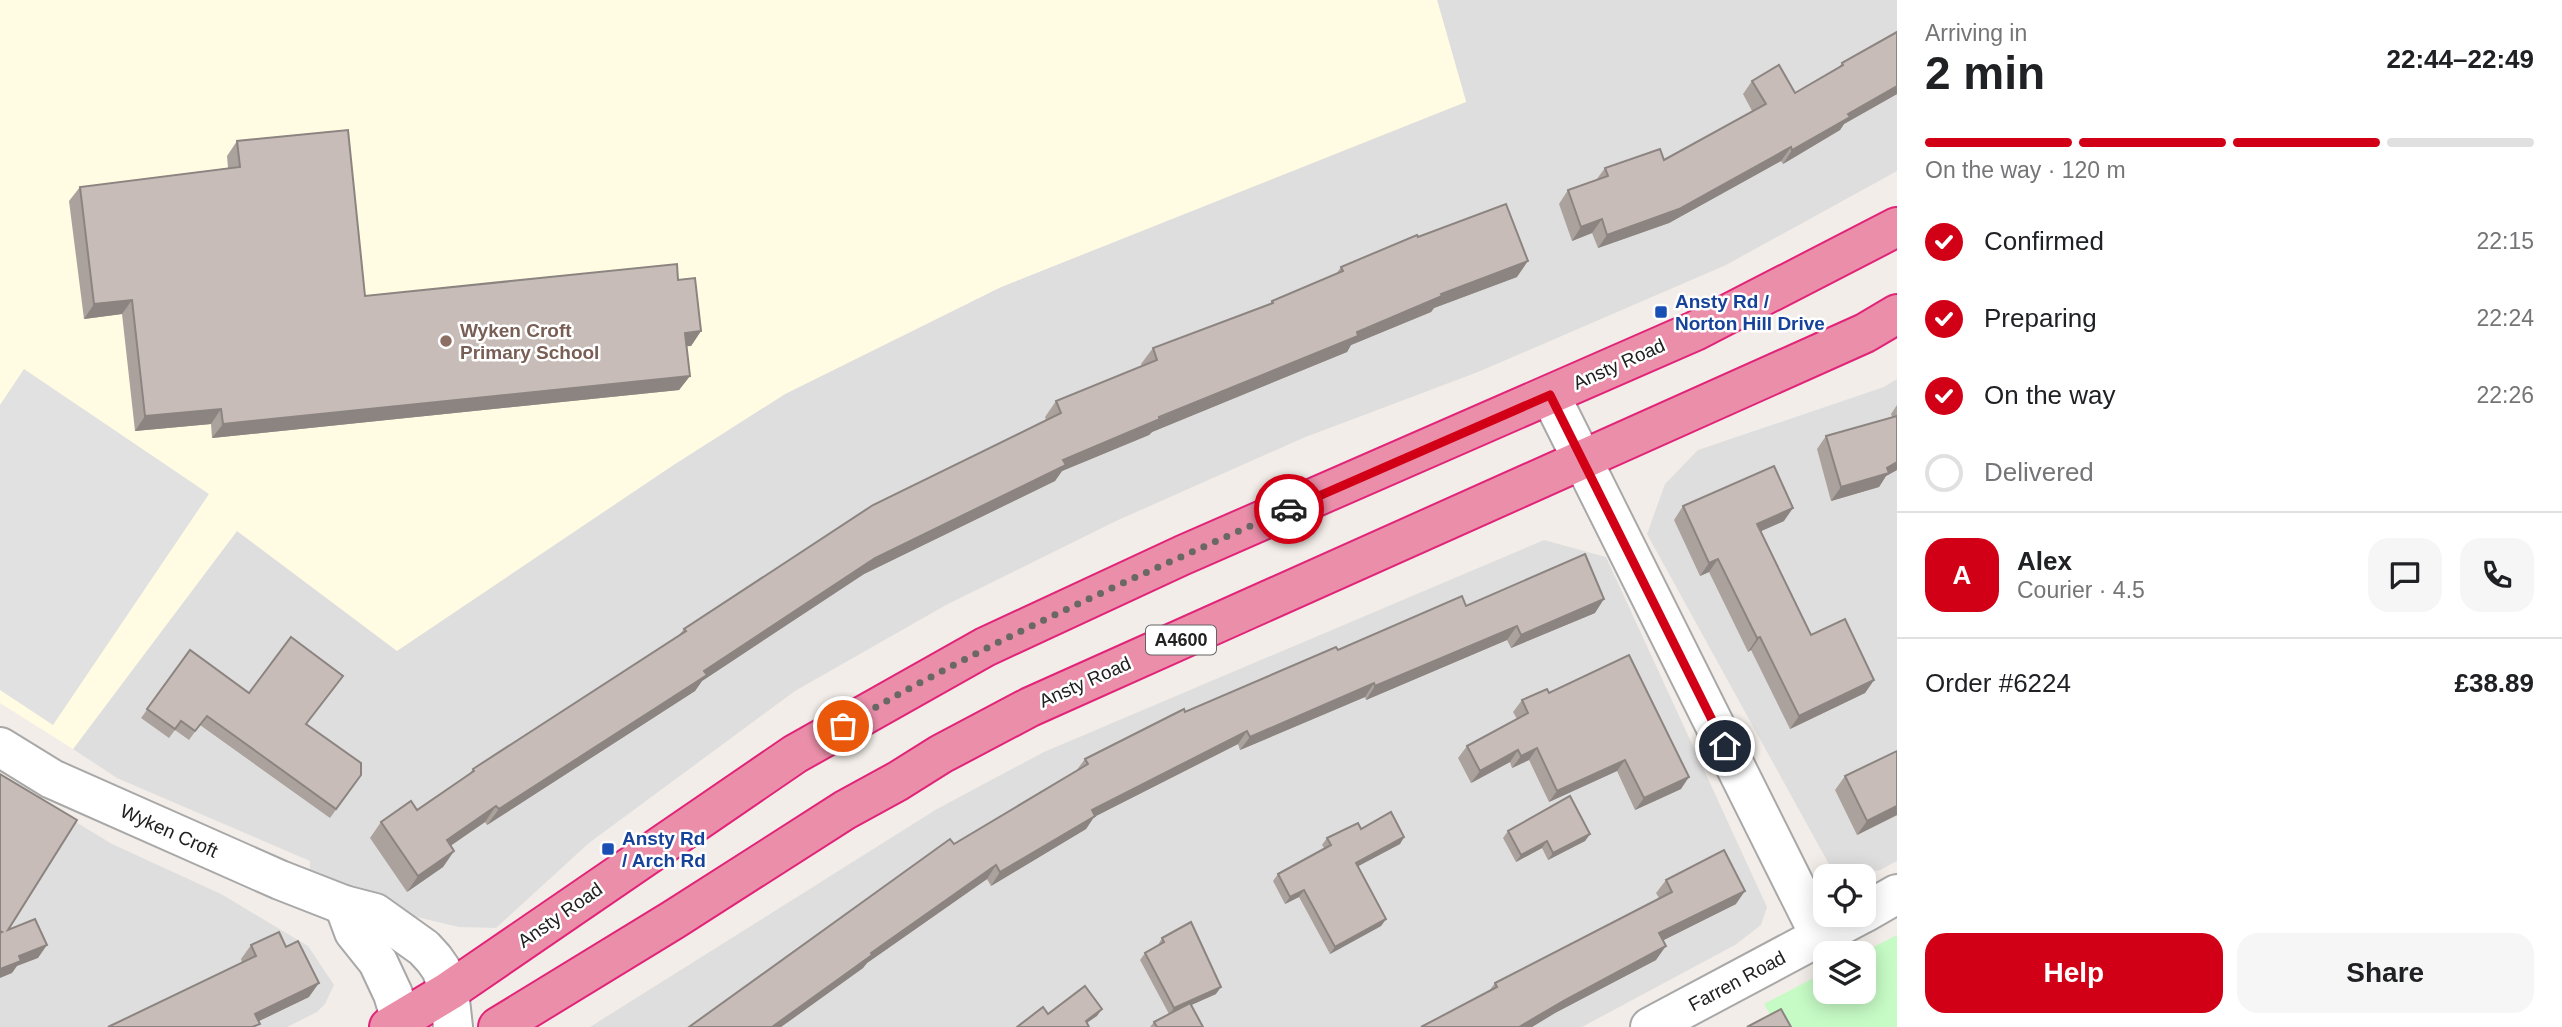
<!DOCTYPE html>
<meta charset="utf-8">
<style>
:root{--surface:#fff;--page:#f6f6f6;--text:#202124;--muted:#757577;--line:#e0e0e0;--accent:#d20016}
body{margin:0;font-family:Helvetica,sans-serif;background:var(--page);color:var(--text);height:100vh;display:flex;flex-direction:column;font-size:26px;white-space:nowrap}
*{box-sizing:border-box;margin:0}
p{font-size:23px;color:var(--muted)}
.icon{flex:none;width:38px;height:38px;fill:none;stroke:currentColor;stroke-width:2;stroke-linecap:round;stroke-linejoin:round}
.map{position:relative;flex:1;overflow:hidden}
.panel{display:flex;flex-direction:column;background:var(--surface);width:665px}
.panel>*{flex:none}
.controls{position:absolute;left:1813px;top:864px;display:grid;gap:14px}
.controls a{display:grid;place-items:center;width:63px;height:63px;border-radius:14px;background:var(--surface);box-shadow:0 4px 18px #0003;font-size:35px}
.pin{position:absolute;display:grid;place-items:center;width:60px;height:60px;color:#fff;margin:-30px;border:4px solid #fff;border-radius:50%;box-shadow:0 2px 7px #0007}
.courier{position:absolute;display:grid;place-items:center;width:70px;height:70px;margin:-35px;border:5px solid #d20016;border-radius:50%;background:#fff;color:#222;box-shadow:0 2px 9px #0007}
.summary em{font-style:normal;font-weight:600}
.summary div{display:flex;flex-direction:column-reverse}
.summary{display:flex;align-items:center;justify-content:space-between;height:119px;padding:0 28px}
h1{font-size:46px;font-weight:600;line-height:52px}
.bar{display:grid;grid-template-columns:repeat(4,1fr);gap:10px 7px;align-content:center;height:84px;padding:0 28px}
.bar i{height:9px;border-radius:5px;background:var(--line)}
.bar .on{background:var(--accent)}
.bar p{grid-column:span 4}
.line{display:flex;align-items:center;gap:18px;padding:0 28px;border-top:2px solid var(--line)}
.line div{flex:1}
.round{display:grid;place-items:center;flex:none;width:74px;height:74px;border-radius:21px;background:var(--page)}
ol{padding:0 28px;list-style:none}
li{display:flex;align-items:center;gap:21px;height:77px}
li p{margin-inline-start:auto}
li .icon{padding:7px;border-radius:50%;background:var(--accent);color:#fff;stroke-width:4}
li:last-child{color:var(--muted)}
li i{width:38px;height:38px;border:4px solid var(--line);border-radius:50%}
.cta{display:flex;gap:14px;margin-top:auto;padding:14px 28px}
.cta a{flex:1;height:80px;border-radius:21px;background:var(--accent);color:#fff;font-size:28px;font-weight:600;line-height:80px;text-align:center}
.cta a+a{background:var(--page);color:var(--text)}
main{display:flex;flex:1;min-height:0}
.map>svg:first-child{display:block}
.residential{fill:#dfdede}
.education{fill:#fffce3}
.park{fill:#c6fbc5}
.parking{fill:#e1e1e1}
.lines{fill:none;stroke-linecap:round;stroke-linejoin:round}
.minor-casing{stroke:#a8a8a8;stroke-width:42}
.highway-casing{stroke:#e12478;stroke-width:42}
.minor{stroke:#fff;stroke-width:38}
.highway{stroke:#ea8ea9;stroke-width:38}
.wall{fill:#aba29d}
.shaded-wall{fill:#8b8480}
.building{fill:#c7bcb7;stroke:#8b8480;stroke-width:2}
.done{stroke:#6a6867;stroke-width:7;stroke-dasharray:0 12.6}
.route{stroke:#d20016;stroke-width:9}
.transit-dot{fill:#1a4fb4;stroke:#fff;stroke-width:2.5}
.education-dot{fill:#8d6e63;stroke:#fff;stroke-width:2.5}
.labels{text-anchor:middle;dominant-baseline:central;stroke-width:5;stroke-linejoin:round;paint-order:stroke}
.shield{fill:#fff;stroke:#646464;stroke-width:2}
.shield-label{font-size:18px;font-weight:bold;fill:#212121}
.transit-label{font-size:19px;font-weight:bold;fill:#164399;stroke:#fff;text-anchor:start}
.education-label{font-size:19px;font-weight:bold;fill:#785e54;stroke:#fff;text-anchor:start}
.street-label{font-size:19px;fill:#212121;stroke:#fff}
</style>
<main>
<div class="map">
<svg width="1897" height="1027" viewBox="0 0 1897 1027">
<rect width="100%" height="100%" fill="#f2ede8"/>
<g class="residential">
<polygon points="1437,0 1897,0 1897,171 1726,265 1478,372 1303,438 1116,521 946,605 795,691 589,843 496,928 459,927 400,913 310,871 310,861 117,778 73,749 237,530 675,464 785,394 1001,287 1466,101"/>
<polygon points="1897,379 1897,861 1880,870 1836,877 1647,534 1665,484 1698,450 1884,387"/>
<polygon points="1544,540 1606,557 1767,907 1761,925 1735,945 1582,1027 590,1027 937,809 1044,752"/>
<polygon points="0,776 112,844 221,894 308,946 334,985 325,1004 317,1012 287,1027 0,1027"/>
</g>
<polygon class="education" points="0,0 1437,0 1466,102 1001,287 785,394 675,464 397,651 237,531 73,749 0,703"/>
<polygon class="park" points="1897,935 1897,1027 1777,1027 1764,1004 1825,972 1825,992 1864,992 1864,954 1860,954"/>
<polygon class="parking" points="24,369 209,494 53,725 0,690 0,405"/>
<g class="lines">
<defs>
<g id="minor">
<polyline points="1550,395 1821,938"/>
<polyline points="0,747 52,779 280,880 344,905 375,913 424,948 434,959 441,969 449,991 453,1027"/>
<polyline points="344,905 354,932 378,962 393,994 403,1027"/>
<polyline points="1864,913 1897,894"/>
<polyline points="1650,1027 1860,915"/>
</g>
<g id="highway">
<polyline points="389,1027 449,991 795,754 985,647 1183,555 1695,331 1897,227"/>
<polyline points="498,1027 673,920 845,810 898,781 941,754 1030,707 1865,333 1897,314"/>
</g>
</defs>
<use href="#minor" class="minor-casing"/>
<use href="#highway" class="highway-casing"/>
<use href="#minor" class="minor"/>
<use href="#highway" class="highway"/>
</g>
<g class="wall">
<polygon points="1897,32 1897,94 1844,124 1840,130 1783,164 1781,161 1669,223 1598,248 1592,233 1572,241 1559,204 1568,190 1596,180 1605,168 1664,160 1752,111 1743,94 1752,81 1795,93 1839,67 1842,63"/>
<polygon points="237,141 365,296 678,280 701,331 691,346 686,346 690,376 679,390 212,438 211,424 135,431 122,314 84,319 69,201 80,187 228,168 227,156"/>
<polygon points="1418,237 1517,277 1434,308 1431,312 1351,345 1347,352 1152,432 1149,435 1062,471 1055,481 864,574 702,681 695,691 487,825 485,822 451,845 454,851 443,867 407,892 370,838 381,822 417,810 469,774 473,769 679,635 684,629 1046,420 1045,417 1056,401 1142,366 1141,364 1153,348 1270,304 1272,301 1336,274 1341,267"/>
<polygon points="1897,405 1897,470 1886,476 1879,487 1831,501 1817,449 1826,436 1892,417 1891,414"/>
<polygon points="1683,506 1784,521 1761,531 1811,635 1874,680 1865,693 1790,729 1751,650 1748,652 1709,572 1700,576 1674,520"/>
<polygon points="1466,606 1595,613 1511,648 1507,640 1366,700 1365,697 1240,750 1238,744 1094,817 1086,829 991,886 987,879 867,963 863,968 781,1027 689,1027 954,844 1076,771 1085,759 1185,712 1338,650"/>
<polygon points="190,650 249,693 307,724 361,775 330,818 200,725 189,740 175,730 169,738 141,718"/>
<polygon points="1549,693 1681,789 1635,810 1617,771 1549,802 1529,760 1512,768 1510,762 1471,783 1458,758 1467,746 1517,719 1513,712 1522,700"/>
<polygon points="1845,776 1897,815 1857,835 1835,790"/>
<polygon points="1361,829 1404,837 1400,844 1358,866 1386,919 1381,926 1330,954 1299,897 1285,904 1273,881 1278,874 1324,848 1322,845 1327,838"/>
<polygon points="1508,831 1590,834 1585,841 1548,860 1542,848 1516,862 1503,838"/>
<polygon points="1666,880 1736,904 1663,940 1656,960 1555,1013 1532,1027 1421,1027 1489,991 1495,983 1659,898 1656,893"/>
<polygon points="1162,938 1216,994 1191,1005 1203,1027 1150,1027 1154,1022 1169,1014 1140,960 1145,953 1158,945"/>
<polygon points="251,945 309,997 258,1021 241,959"/>
</g>
<g class="shaded-wall">
<polygon points="1897,86 1897,94 1844,124 1840,130 1783,164 1792,150 1848,114"/>
<polygon points="1791,147 1781,161 1669,223 1598,248 1607,235"/>
<polygon points="1602,219 1592,233 1572,241 1581,227"/>
<polygon points="1528,261 1517,277 1434,308 1431,312 1351,345 1347,352 1152,432 1149,435 1062,471 1055,481 864,574 702,681 695,691 487,825 499,809 704,671 875,558 1063,460 1357,332 1441,294"/>
<polygon points="132,300 122,314 84,319 94,304"/>
<polygon points="701,331 691,346 675,347 685,333"/>
<polygon points="690,376 679,390 212,438 223,424"/>
<polygon points="221,409 211,424 135,431 145,416"/>
<polygon points="1897,462 1897,470 1886,476 1879,487 1831,501 1841,487 1887,468"/>
<polygon points="1793,508 1784,521 1748,537 1757,524"/>
<polygon points="1718,559 1709,572 1700,576 1709,563"/>
<polygon points="1604,599 1595,613 1511,648 1521,635"/>
<polygon points="1517,626 1507,640 1366,700 1375,686"/>
<polygon points="1760,637 1751,650 1748,652 1757,638"/>
<polygon points="1874,680 1865,693 1790,729 1799,716"/>
<polygon points="1374,683 1365,697 1240,750 1250,737"/>
<polygon points="1247,731 1238,744 1094,817 1086,829 991,886 1000,872 1092,810"/>
<polygon points="1537,748 1529,760 1512,768 1521,756"/>
<polygon points="1518,750 1510,762 1471,783 1480,771"/>
<polygon points="1625,760 1617,771 1549,802 1557,791"/>
<polygon points="1689,777 1681,789 1635,810 1644,798"/>
<polygon points="496,806 485,822 436,856 447,840"/>
<polygon points="1897,806 1897,815 1857,835 1867,821"/>
<polygon points="1590,834 1585,841 1548,860 1553,853"/>
<polygon points="1404,837 1400,844 1351,870 1356,863"/>
<polygon points="1547,841 1542,848 1516,862 1521,855"/>
<polygon points="454,851 443,867 407,892 418,876"/>
<polygon points="996,865 987,879 867,963 863,968 781,1027 772,1027 871,953"/>
<polygon points="1304,890 1299,897 1285,904 1290,897"/>
<polygon points="1745,891 1736,904 1650,947 1659,933"/>
<polygon points="1386,919 1381,926 1330,954 1335,947"/>
<polygon points="47,945 38,958 17,966 12,973 0,978 0,969 19,956"/>
<polygon points="1666,946 1656,960 1555,1013 1532,1027 1519,1027 1565,1000"/>
<polygon points="319,983 309,997 247,1027 255,1014"/>
<polygon points="1221,987 1216,994 1169,1015 1174,1008"/>
<polygon points="1102,1009 1097,1016 1081,1027 1086,1021"/>
</g>
<g class="building">
<polygon points="1897,32 1897,86 1848,114 1850,117 1792,150 1791,147 1679,209 1607,235 1602,219 1581,227 1568,190 1608,176 1605,168 1660,149 1664,160 1766,104 1752,81 1779,65 1795,93 1843,65 1842,63"/>
<polygon points="348,130 365,296 677,264 678,280 695,278 701,331 685,333 690,376 223,424 221,409 145,416 132,300 94,304 80,187 240,167 237,141"/>
<polygon points="1506,204 1528,261 1441,294 1442,296 1357,332 1358,336 1159,417 1160,419 1063,460 1066,465 875,558 704,671 707,675 499,809 496,806 447,840 454,851 418,876 381,822 411,801 417,810 474,771 473,769 686,631 684,629 873,505 1061,413 1056,401 1157,360 1153,348 1273,303 1272,301 1343,271 1341,267 1417,235 1418,237"/>
<polygon points="1897,416 1897,462 1887,468 1889,473 1841,487 1826,436"/>
<polygon points="1774,466 1793,508 1757,524 1811,635 1845,619 1874,680 1799,716 1760,637 1757,638 1718,559 1709,563 1683,506"/>
<polygon points="1585,554 1604,599 1521,635 1517,626 1375,686 1374,683 1250,737 1247,731 1092,810 1095,816 1000,872 996,865 871,953 872,955 772,1027 689,1027 950,839 954,844 1088,764 1085,759 1184,709 1185,712 1336,647 1338,650 1462,596 1466,606"/>
<polygon points="291,637 343,676 306,724 361,763 361,775 336,809 207,716 195,731 181,721 175,729 147,709 190,650 249,693"/>
<polygon points="1629,655 1689,777 1644,798 1625,760 1557,791 1537,748 1521,756 1518,750 1480,771 1467,746 1528,713 1522,700 1547,689 1549,693"/>
<polygon points="1897,751 1897,806 1867,821 1845,776"/>
<polygon points="0,774 77,820 8,930 35,919 47,945 19,956 21,961 0,969 0,933 2,932 0,931"/>
<polygon points="1570,796 1590,834 1553,853 1547,841 1521,855 1508,831"/>
<polygon points="1391,812 1404,837 1356,863 1386,919 1335,947 1304,890 1290,897 1278,874 1331,845 1327,838 1358,823 1361,829"/>
<polygon points="1724,850 1745,891 1659,933 1666,946 1565,1000 1519,1027 1421,1027 1497,987 1495,983 1672,892 1666,880"/>
<polygon points="1191,922 1221,987 1174,1008 1145,953 1164,942 1162,938"/>
<polygon points="279,932 286,947 298,941 319,983 255,1014 260,1024 252,1027 108,1027 256,956 251,945"/>
<polygon points="1085,986 1102,1009 1086,1021 1089,1027 1017,1027 1043,1007 1048,1014"/>
<polygon points="1190,1003 1203,1027 1157,1027 1154,1022"/>
<polygon points="1781,1009 1791,1027 1747,1027"/>
</g>
<g class="lines">
<path class="done" d="M 843,726 C 986,642 1137,576 1289,509"/>
<polyline class="route" points="1289,509 1550,395 1725,746"/>
</g>
<g class="transit-dot">
<rect x="1654" y="305" width="14" height="14" rx="3.5"/>
<rect x="601" y="842" width="14" height="14" rx="3.5"/>
</g>
<circle class="education-dot" cx="446" cy="341" r="7"/>
<g class="labels">
<rect class="shield" x="1146" y="625.5" width="70" height="29" rx="5"/>
<g class="shield-label">
<text x="1181" y="640">A4600</text>
</g>
<g class="transit-label">
<text x="1675" y="301">Ansty Rd /<tspan x="1675" dy="22">Norton Hill Drive</tspan></text>
<text x="622" y="838">Ansty Rd<tspan x="622" dy="22">/ Arch Rd</tspan></text>
</g>
<g class="education-label">
<text x="460" y="330">Wyken Croft<tspan x="460" dy="22">Primary School</tspan></text>
</g>
<g class="street-label">
<text transform="translate(1619 364) rotate(-24)">Ansty Road</text>
<text transform="translate(1085 682) rotate(-24)">Ansty Road</text>
<text transform="translate(169 831) rotate(24)">Wyken Croft</text>
<text transform="translate(560 915) rotate(-35)">Ansty Road</text>
<text transform="translate(1737 981) rotate(-28)">Farren Road</text>
</g>
</g>
</svg>
<div class="controls">
<a><svg class="icon" aria-label="locate" viewBox="0 0 24 24"><circle cx="12" cy="12" r="6"/><path d="M12 2v4M12 18v4M2 12h4M18 12h4"/></svg></a>
<a><svg class="icon" aria-label="layers" viewBox="0 0 24 24"><path d="M12 4l9 5-9 5-9-5zM3 14l9 5 9-5"/></svg></a>
</div>
<div class="pin" style="left:843px;top:726px;background:#ea580c"><svg class="icon" aria-label="bag" viewBox="0 0 24 24"><path d="M5 8h14l-1 12H6zM9 8a3 3 0 0 1 6 0"/></svg></div>
<div class="pin" style="left:1725px;top:746px;background:#1f2937"><svg class="icon" aria-label="home" viewBox="0 0 24 24"><path d="M3 11l9-7 9 7M6 9v11h12V9"/></svg></div>
<div class="courier" style="left:1289px;top:509px"><svg class="icon" aria-label="car" viewBox="0 0 24 24"><path d="M5 17H2v-5l4-1 3-4h7l3 4 3 1v5h-3M9 17h6M6 11h13"/><circle cx="7" cy="17" r="2"/><circle cx="17" cy="17" r="2"/></svg></div>
</div>
<section class="panel">
<div class="summary"><div><h1>2 min</h1><p>Arriving in</p></div><em>22:44–22:49</em></div>
<div class="bar"><i class="on"></i><i class="on"></i><i class="on"></i><i></i><p>On the way · 120 m</p></div>
<ol>
<li><svg class="icon" aria-label="check" viewBox="0 0 24 24"><path d="M5 12l5 5 9-10"/></svg>Confirmed<p>22:15</p></li>
<li><svg class="icon" aria-label="check" viewBox="0 0 24 24"><path d="M5 12l5 5 9-10"/></svg>Preparing<p>22:24</p></li>
<li><svg class="icon" aria-label="check" viewBox="0 0 24 24"><path d="M5 12l5 5 9-10"/></svg>On the way<p>22:26</p></li>
<li><i></i>Delivered</li>
</ol>
<div class="line" style="height:126px"><b class="round" style="background:var(--accent);color:#fff">A</b><div><b>Alex</b><p>Courier · 4.5</p></div><a class="round"><svg class="icon" aria-label="chat" viewBox="0 0 24 24"><path d="M4 5h16v11H9l-5 4z"/></svg></a><a class="round"><svg class="icon" aria-label="phone" viewBox="0 0 24 24"><path d="M5 4h4l2 5-3 2q2 4 5 5l2-3 5 2v4C11 20 4 13 5 4z"/></svg></a></div>
<div class="line" style="height:91px"><div>Order #6224</div><b>£38.89</b></div>
<div class="cta"><a>Help</a><a>Share</a></div>
</section>
</main>
